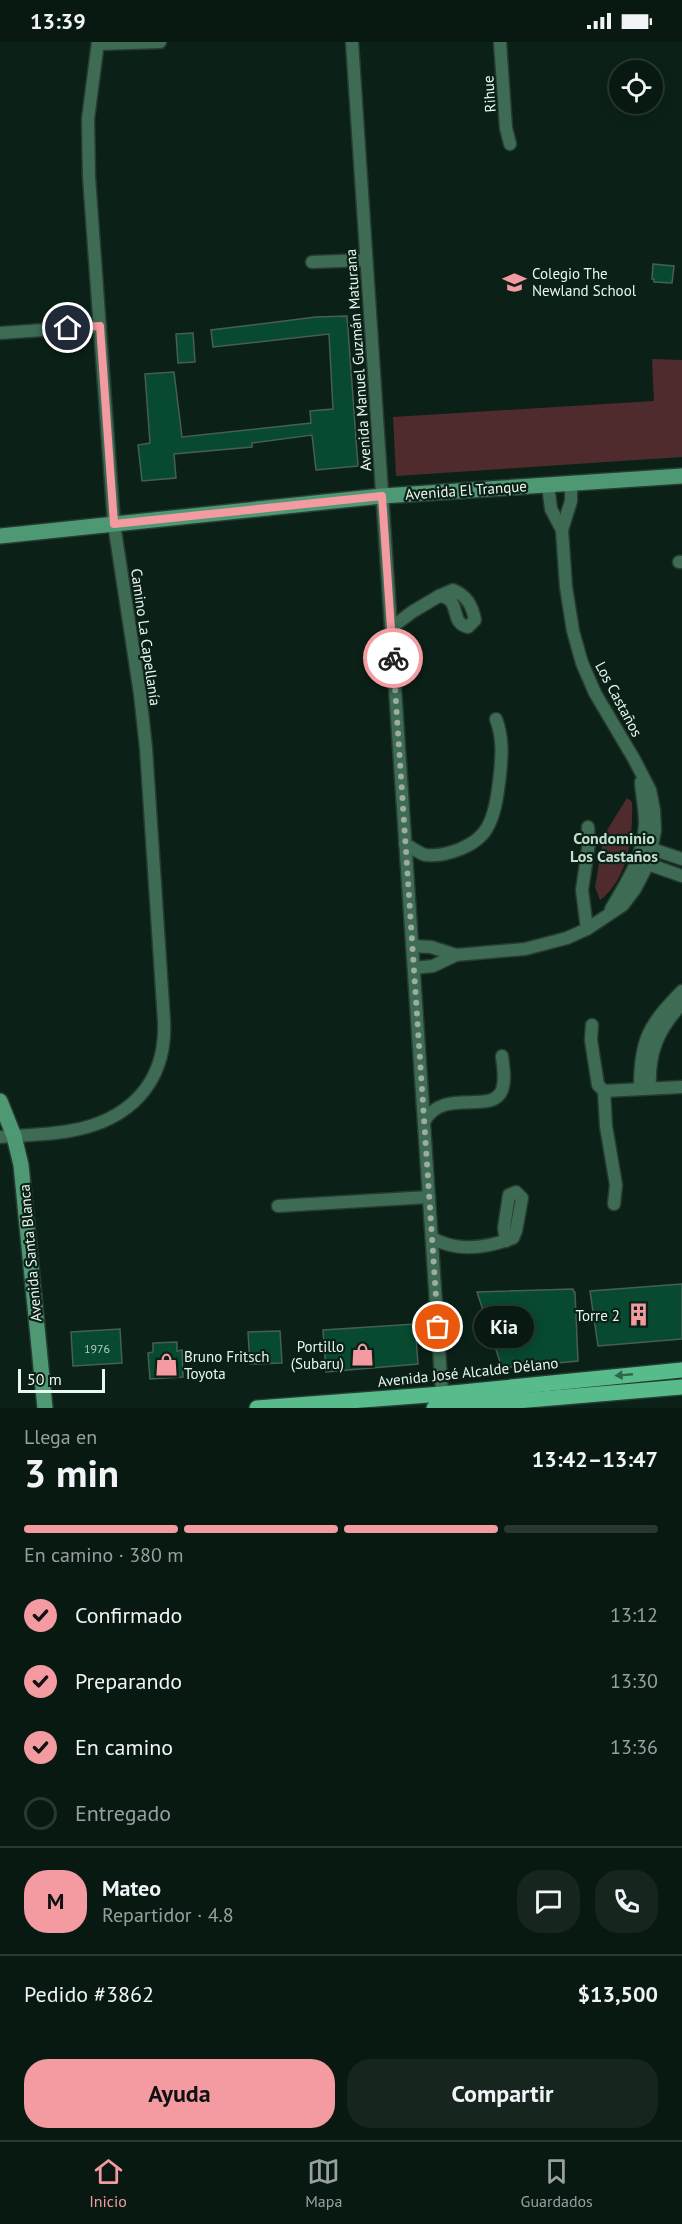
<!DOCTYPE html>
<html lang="es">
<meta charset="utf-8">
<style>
:root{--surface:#081911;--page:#16261f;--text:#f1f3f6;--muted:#98a09f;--line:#293831;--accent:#f49aa1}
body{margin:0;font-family:"PT Sans",sans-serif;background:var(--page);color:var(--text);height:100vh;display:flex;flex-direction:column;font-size:22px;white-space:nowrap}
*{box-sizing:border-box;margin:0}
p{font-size:20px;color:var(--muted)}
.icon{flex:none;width:33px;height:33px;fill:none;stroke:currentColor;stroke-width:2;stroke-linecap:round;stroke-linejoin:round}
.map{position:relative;height:1366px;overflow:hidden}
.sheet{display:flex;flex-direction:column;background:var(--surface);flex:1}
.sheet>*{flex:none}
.buttons{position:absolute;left:609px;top:18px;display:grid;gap:12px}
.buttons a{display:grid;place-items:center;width:54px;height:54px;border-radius:50%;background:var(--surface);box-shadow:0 3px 15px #0003,0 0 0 2px var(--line);font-size:30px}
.scale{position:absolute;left:18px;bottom:15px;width:87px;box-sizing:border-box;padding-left:6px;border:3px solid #eaf7ef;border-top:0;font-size:16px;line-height:21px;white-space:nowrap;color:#eaf7ef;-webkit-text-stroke:4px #0b2117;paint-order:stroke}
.pin{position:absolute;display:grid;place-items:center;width:51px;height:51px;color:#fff;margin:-26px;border:3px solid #fff;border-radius:50%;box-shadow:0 2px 6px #0007}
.courier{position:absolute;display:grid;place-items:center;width:60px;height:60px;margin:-30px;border:4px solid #f49aa1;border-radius:50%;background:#fff;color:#222;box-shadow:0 2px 8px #0007}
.bubble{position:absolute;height:42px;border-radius:21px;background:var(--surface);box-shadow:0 3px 15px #0003,0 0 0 2px var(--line);font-size:20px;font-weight:600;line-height:42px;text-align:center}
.head em{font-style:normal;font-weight:600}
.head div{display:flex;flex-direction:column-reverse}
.head{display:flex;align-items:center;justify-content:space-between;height:102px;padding:0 24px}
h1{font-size:39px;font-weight:600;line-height:45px}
.bar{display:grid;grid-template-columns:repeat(4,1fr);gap:9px 6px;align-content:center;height:72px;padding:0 24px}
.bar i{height:8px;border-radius:4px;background:var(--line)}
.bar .selected{background:var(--accent)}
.bar p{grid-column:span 4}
.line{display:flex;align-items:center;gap:15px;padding:0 24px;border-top:2px solid var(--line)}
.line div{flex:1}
.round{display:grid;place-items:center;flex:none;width:63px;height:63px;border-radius:24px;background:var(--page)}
ol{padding:0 24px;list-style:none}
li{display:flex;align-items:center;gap:18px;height:66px}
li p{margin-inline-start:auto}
li .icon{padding:6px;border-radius:50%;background:var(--accent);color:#111;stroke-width:4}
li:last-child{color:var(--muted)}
li i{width:33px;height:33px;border:3px solid var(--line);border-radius:50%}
.cta{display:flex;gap:12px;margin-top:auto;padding:12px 24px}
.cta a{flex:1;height:69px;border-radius:24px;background:var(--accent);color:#111;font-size:24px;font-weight:600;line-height:69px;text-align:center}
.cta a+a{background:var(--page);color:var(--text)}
.status{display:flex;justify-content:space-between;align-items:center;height:42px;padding:0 30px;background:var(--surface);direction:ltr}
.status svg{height:16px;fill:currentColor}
.tabs{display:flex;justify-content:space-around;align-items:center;height:84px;border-top:2px solid var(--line);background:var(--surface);font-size:16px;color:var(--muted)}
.tabs a{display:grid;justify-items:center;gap:3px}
.tabs .selected{color:var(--accent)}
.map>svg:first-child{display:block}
.green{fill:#4f2b2e}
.building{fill:#074a30;stroke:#475f52;stroke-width:1.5}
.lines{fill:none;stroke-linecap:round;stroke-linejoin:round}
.street-casing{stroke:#263b31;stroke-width:15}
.secondary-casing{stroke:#263b31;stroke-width:18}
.primary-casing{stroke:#263b31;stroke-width:18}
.street{stroke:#3e6b54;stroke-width:12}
.secondary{stroke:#4e9874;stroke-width:15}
.primary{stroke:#58bb8c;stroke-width:15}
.oneway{fill:#2e664c}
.done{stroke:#9caca3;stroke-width:6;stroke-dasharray:0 10.8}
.route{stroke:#f49aa1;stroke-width:8}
.labels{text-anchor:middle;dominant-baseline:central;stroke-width:4.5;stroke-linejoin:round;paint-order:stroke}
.number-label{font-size:12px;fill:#b1ccbf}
.street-label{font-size:15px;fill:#eaf7ef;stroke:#0b2117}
.poi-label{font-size:15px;fill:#eaf7ef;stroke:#0b2117;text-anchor:start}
.neighbourhood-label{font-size:16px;font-weight:bold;fill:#c3decf;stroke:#0b2117}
</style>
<div class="status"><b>13:39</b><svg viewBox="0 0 49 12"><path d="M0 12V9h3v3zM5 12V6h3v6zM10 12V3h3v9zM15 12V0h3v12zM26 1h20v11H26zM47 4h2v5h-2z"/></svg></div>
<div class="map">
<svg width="682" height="1366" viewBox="0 0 682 1366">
<rect width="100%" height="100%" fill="#0b2117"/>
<g class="green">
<polygon points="652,317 682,318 682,415 396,434 393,375 654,359"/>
<path d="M 627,756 L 632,760 C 633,793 629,836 600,858 L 595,845 L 604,793 Z"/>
</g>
<g class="building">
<polygon points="653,222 674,224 672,241 654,240 654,237 652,237"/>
<polygon points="347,274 358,424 316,428 312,393 252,401 252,405 174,412 176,436 142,439 138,403 150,401 145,332 174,330 182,395 311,381 310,369 333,367 329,292 213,305 211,288 316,275"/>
<polygon points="193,291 195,320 178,321 176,292"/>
<polygon points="682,1242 682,1297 598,1304 590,1249"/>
<polygon points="573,1247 574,1250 575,1250 578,1319 502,1326 477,1250"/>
<polygon points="415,1282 418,1322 326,1330 323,1288"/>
<polygon points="120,1287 122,1321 73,1324 71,1290"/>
<polygon points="280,1289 282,1321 250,1322 248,1290"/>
<polygon points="177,1300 177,1309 182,1308 183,1335 150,1337 148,1311 153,1310 153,1301"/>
</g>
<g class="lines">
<defs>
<g id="street">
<polyline points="352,0 442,1352"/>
<polyline points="500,0 506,86 510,102"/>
<polyline points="98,2 160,0"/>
<polyline points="312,220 366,218"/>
<polyline points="0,291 100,284"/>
<polyline points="548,443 551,467 562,488"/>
<polyline points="679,520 682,520"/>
<path d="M 453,548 C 467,554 472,563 475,578 L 468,585 C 448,581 463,556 439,554 Z"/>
<polyline points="391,586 412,570 439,554"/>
<path d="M 405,802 C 411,805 420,812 426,813 C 446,815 477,804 487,786 C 496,771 498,748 500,732 C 502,713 503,695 496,677"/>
<polyline points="645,809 652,807 682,817"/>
<polyline points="644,816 648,822 682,834"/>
<path d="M 611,867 C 627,840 644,814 645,781 C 645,767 642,754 641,740"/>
<polyline points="587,887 582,848 589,801 588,785"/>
<polyline points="412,904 431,905 456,913 525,907 567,896 587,887 623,863 635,847 648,822 655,789 654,768 650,748 634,717 595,651 582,621 573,589 566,545 562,488 571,459 571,441"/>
<polyline points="414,926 433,924 456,913"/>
<polyline points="592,983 591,998 598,1043 604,1049 606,1084 616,1143 614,1162"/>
<path d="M 640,1046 C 640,997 649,983 682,949"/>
<path d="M 650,1046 C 648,1011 658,987 682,962"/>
<polyline points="604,1049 682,1045"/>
<path d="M 424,1080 C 443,1044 492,1074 502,1048 C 506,1037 503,1025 502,1014"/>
<path d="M 0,1095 C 23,1093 46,1093 69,1089 C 129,1079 167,1041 164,979 L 146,706 L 140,652 L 114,482 L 89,135 L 88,77 L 98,0"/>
<polyline points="278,1164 429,1155"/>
<path d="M 432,1196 C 457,1210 487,1206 513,1196 L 516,1189 L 522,1156 L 516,1150 L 509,1153 L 504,1186 L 506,1199"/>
</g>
<g id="secondary">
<polyline points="0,494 382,454 682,434"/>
<polyline points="0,1059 14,1094 21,1123 45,1366"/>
</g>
<g id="primary">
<polyline points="257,1366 442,1352 682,1328"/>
<polyline points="434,1366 682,1345"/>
</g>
</defs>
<use href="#street" class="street-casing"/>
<use href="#secondary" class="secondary-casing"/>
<use href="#primary" class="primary-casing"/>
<use href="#street" class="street"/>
<use href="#secondary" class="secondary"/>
<use href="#primary" class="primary"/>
</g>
<defs><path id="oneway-solid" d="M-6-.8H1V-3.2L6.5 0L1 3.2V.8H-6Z" transform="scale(1.5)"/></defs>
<use class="oneway" href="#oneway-solid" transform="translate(624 1333) rotate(175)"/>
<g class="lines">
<polyline class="done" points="393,616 438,1285"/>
<polyline class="route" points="68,286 100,284 114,482 382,454 393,616"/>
</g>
<defs>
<symbol id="school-bare" viewBox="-9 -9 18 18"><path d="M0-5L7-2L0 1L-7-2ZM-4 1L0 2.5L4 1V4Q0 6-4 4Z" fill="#f49aa1" stroke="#0b2117" stroke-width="2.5" paint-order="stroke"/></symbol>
<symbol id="building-bare" viewBox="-9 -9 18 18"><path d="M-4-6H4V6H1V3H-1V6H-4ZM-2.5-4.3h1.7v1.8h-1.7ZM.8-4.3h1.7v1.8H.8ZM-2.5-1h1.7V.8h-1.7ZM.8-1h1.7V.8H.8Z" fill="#f49aa1" stroke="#0b2117" stroke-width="2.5" paint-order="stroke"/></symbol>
<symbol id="shop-bare" viewBox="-9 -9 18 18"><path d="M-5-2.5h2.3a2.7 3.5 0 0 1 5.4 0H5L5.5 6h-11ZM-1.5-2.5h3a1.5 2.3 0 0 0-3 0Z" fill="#f49aa1" stroke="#0b2117" stroke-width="2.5" paint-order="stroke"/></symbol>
</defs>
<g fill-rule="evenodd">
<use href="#school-bare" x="498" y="224" width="33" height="33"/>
<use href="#building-bare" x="622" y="1256" width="33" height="33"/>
<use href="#shop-bare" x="346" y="1296" width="33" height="33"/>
<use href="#shop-bare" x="150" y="1306" width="33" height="33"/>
</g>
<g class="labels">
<g class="number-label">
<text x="97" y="1306">1976</text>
</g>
<g class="street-label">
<text transform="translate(489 52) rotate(-94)">Rihue</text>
<text transform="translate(358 318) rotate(-94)">Avenida Manuel Guzmán Maturana</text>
<text transform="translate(466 448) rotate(-4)">Avenida El Tranque</text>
<text transform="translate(146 595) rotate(82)">Camino La Capellanía</text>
<text transform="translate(619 657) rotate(62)">Los Castaños</text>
<text transform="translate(30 1211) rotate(-95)">Avenida Santa Blanca</text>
<text transform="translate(468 1330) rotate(-6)">Avenida José Alcalde Délano</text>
</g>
<g class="poi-label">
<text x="532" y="231">Colegio The<tspan x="532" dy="17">Newland School</tspan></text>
<text x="620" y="1273" text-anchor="end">Torre 2</text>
<text x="344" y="1304" text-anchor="end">Portillo<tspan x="344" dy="17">(Subaru)</tspan></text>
<text x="184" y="1314">Bruno Fritsch<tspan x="184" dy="17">Toyota</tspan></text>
</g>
<g class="neighbourhood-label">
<text x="614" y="796">Condominio<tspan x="614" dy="18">Los Castaños</tspan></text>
</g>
</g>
</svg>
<div class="buttons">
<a><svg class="icon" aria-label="locate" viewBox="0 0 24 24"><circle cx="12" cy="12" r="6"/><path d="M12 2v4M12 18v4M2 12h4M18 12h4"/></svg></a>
</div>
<div class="scale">50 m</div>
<div class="pin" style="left:438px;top:1285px;background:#ea580c"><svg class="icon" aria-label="bag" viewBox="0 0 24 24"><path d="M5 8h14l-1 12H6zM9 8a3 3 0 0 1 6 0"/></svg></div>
<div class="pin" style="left:68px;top:286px;background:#1f2937"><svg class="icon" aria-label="home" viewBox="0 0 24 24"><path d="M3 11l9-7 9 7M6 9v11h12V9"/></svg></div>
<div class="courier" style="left:393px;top:616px"><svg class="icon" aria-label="bike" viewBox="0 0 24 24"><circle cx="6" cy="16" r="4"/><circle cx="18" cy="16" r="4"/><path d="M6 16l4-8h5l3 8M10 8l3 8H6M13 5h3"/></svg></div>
<div class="bubble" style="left:474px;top:1264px;width:60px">Kia</div>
</div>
<section class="sheet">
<div class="head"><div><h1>3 min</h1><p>Llega en</p></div><em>13:42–13:47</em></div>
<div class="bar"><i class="selected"></i><i class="selected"></i><i class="selected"></i><i></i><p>En camino · 380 m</p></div>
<ol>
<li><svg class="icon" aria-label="check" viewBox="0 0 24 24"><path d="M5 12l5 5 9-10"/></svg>Confirmado<p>13:12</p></li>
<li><svg class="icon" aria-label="check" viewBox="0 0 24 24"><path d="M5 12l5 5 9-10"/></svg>Preparando<p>13:30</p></li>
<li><svg class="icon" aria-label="check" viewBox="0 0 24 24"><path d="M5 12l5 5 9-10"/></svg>En camino<p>13:36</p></li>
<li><i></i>Entregado</li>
</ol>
<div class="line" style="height:108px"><b class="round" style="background:var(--accent);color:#111">M</b><div><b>Mateo</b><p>Repartidor · 4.8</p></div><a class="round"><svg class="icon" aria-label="chat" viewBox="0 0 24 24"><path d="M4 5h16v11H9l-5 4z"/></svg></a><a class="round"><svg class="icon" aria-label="phone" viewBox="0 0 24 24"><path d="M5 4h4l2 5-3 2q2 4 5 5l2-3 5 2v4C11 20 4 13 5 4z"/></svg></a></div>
<div class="line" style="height:78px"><div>Pedido #3862</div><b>$13,500</b></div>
<div class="cta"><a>Ayuda</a><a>Compartir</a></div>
</section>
<nav class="tabs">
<a class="selected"><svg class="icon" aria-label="home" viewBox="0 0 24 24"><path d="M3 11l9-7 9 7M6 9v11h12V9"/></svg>Inicio</a>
<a><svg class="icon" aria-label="map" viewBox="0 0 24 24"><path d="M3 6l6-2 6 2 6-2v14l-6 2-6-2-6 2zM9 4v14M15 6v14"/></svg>Mapa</a>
<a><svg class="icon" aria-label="saved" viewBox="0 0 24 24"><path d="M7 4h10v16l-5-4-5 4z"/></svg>Guardados</a>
</nav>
